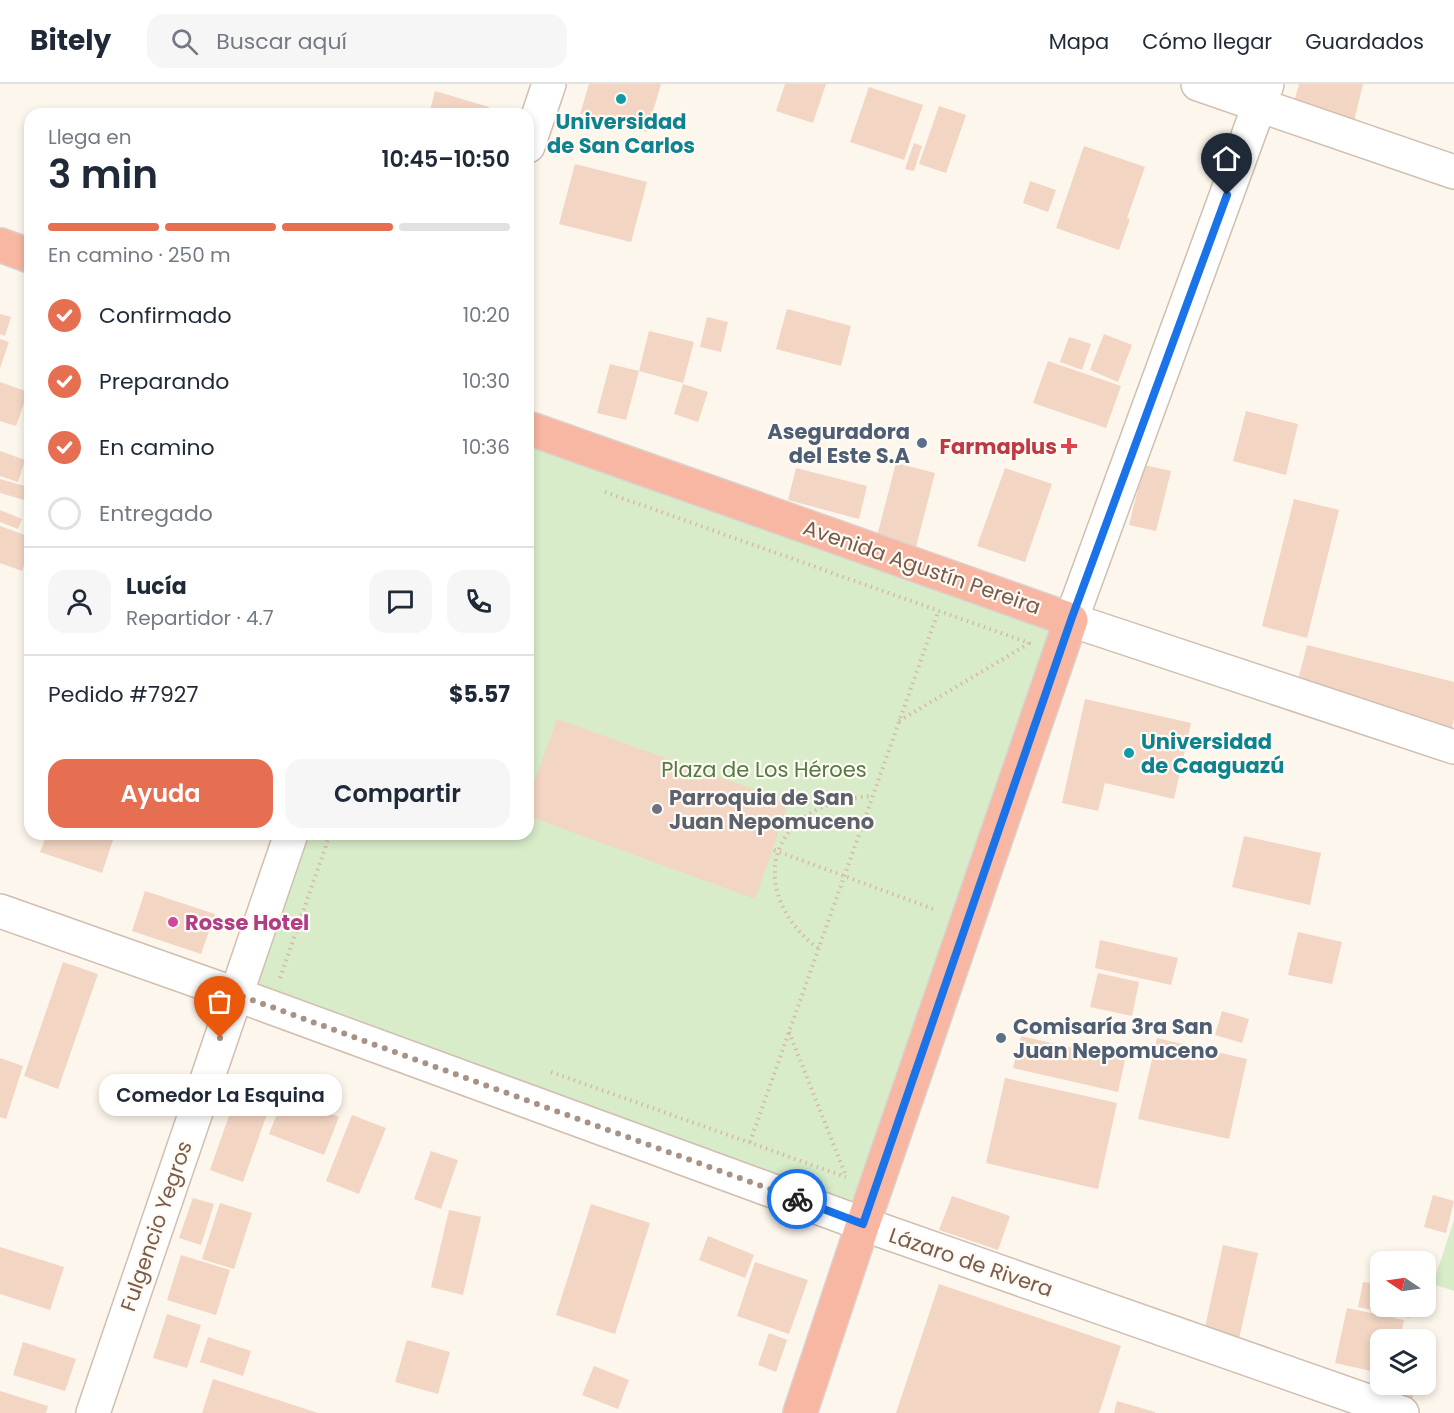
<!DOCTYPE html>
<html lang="es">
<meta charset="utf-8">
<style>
:root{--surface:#fff;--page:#f6f6f7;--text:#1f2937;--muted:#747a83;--line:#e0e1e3;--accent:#e76f51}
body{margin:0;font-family:Poppins,sans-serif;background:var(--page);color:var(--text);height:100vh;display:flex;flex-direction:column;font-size:22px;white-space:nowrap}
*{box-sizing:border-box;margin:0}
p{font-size:20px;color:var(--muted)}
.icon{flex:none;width:33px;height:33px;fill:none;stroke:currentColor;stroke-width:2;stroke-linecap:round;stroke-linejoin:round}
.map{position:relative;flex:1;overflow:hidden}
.drawer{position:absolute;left:24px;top:24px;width:510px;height:732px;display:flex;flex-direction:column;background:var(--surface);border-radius:18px;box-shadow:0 3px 9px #0003}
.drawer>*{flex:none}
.needle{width:39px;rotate:283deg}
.buttons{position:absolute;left:1370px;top:1167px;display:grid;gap:12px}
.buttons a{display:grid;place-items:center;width:66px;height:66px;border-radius:12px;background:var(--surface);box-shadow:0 3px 9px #0003;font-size:30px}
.pin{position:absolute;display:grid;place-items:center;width:51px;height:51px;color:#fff;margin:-62px -26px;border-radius:50% 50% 50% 0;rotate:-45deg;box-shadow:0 0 6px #0007}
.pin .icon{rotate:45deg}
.courier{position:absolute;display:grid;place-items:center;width:60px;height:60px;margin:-30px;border:4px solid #1a73e8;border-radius:50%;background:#fff;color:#222;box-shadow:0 2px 8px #0007}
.bubble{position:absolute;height:42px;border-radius:18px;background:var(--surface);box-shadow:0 3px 9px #0003;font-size:20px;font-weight:600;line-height:42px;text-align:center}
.overview em{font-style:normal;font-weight:600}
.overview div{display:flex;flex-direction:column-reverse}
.overview{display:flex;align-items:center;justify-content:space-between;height:102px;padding:0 24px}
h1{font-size:39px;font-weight:600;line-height:45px}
.bar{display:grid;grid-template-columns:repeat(4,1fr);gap:9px 6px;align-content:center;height:72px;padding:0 24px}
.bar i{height:8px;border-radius:4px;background:var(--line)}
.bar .current{background:var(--accent)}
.bar p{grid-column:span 4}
.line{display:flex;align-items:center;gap:15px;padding:0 24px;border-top:2px solid var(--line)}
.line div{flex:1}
.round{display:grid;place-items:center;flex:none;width:63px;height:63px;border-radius:18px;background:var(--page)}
ol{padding:0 24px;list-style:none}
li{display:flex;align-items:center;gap:18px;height:66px}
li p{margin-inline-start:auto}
li .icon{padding:6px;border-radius:50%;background:var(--accent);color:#fff;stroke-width:4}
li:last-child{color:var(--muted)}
li i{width:33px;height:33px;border:3px solid var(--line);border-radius:50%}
.cta{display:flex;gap:12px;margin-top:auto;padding:12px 24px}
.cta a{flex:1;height:69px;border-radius:18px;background:var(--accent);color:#fff;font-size:24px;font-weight:600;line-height:69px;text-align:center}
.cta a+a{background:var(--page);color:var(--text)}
header{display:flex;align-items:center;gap:36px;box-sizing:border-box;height:84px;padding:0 30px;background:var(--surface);border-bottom:2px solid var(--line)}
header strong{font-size:28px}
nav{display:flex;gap:33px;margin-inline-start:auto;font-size:21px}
.search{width:420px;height:54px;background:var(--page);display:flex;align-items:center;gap:15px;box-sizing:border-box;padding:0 21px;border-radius:18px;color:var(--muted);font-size:22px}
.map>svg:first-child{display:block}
.green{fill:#d8ecc9}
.building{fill:#f3d5c3}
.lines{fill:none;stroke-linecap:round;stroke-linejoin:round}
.minor-casing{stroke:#d1beb0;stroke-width:36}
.highway-casing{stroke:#dad1cd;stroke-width:36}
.path{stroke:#d9b8a5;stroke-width:4;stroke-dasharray:1.5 4.5;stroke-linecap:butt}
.minor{stroke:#fff;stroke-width:33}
.highway{stroke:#f7b7a3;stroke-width:33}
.done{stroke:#a89285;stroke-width:6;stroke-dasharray:0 10.8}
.route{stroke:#1a73e8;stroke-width:8}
.culture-dot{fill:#0f9aa8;stroke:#fffaf3;stroke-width:2}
.service-dot{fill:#5c6f8a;stroke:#fffaf3;stroke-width:2}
.health-dot{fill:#e0444e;stroke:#fffaf3;stroke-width:2}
.worship-dot{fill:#6b7280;stroke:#fffaf3;stroke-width:2}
.hotel-dot{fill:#d1479c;stroke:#fffaf3;stroke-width:2}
.labels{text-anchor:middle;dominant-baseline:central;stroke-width:4.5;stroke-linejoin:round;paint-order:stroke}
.culture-label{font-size:21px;font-weight:bold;fill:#0d838f;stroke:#fffaf3}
.service-label{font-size:21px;font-weight:bold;fill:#4e5e75;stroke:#fffaf3;text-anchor:end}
.health-label{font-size:21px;font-weight:bold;fill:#be3a42;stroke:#fffaf3;text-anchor:end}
.street-label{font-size:21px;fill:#7a5c4d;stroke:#fffaf3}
.park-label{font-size:21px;fill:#537a41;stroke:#fffaf3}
.worship-label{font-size:21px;font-weight:bold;fill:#5b616d;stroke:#fffaf3;text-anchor:start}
.hotel-label{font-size:21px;font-weight:bold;fill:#b23c85;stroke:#fffaf3;text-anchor:start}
</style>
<header>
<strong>Bitely</strong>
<div class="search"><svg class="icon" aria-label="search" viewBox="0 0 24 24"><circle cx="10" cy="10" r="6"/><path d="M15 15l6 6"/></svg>Buscar aquí</div>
<nav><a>Mapa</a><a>Cómo llegar</a><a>Guardados</a></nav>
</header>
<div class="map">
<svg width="1454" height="1329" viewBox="0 0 1454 1329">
<rect width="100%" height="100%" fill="#fdf6ec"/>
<g class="green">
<polygon points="528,351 1063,538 861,1134 242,906 296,750 528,750"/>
<polygon points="1454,1136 1454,1207 1433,1200"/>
</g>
<g class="building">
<polygon points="589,0 661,0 647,48 580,30"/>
<polygon points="785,0 826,0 813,39 776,27"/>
<polygon points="1299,0 1363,0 1354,37 1293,22"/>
<polygon points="869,3 923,21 904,76 850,58"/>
<polygon points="435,7 489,23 487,30 429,30"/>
<polygon points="939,22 966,31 946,89 919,80"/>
<polygon points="914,59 922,62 914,87 905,85"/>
<polygon points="1084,62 1145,83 1127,134 1130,135 1119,166 1056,144"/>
<polygon points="575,80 647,98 631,158 559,140"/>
<polygon points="1030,97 1056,106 1048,128 1023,119"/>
<polygon points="787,225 851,242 841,282 776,265"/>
<polygon points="0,230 11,233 5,252 0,250"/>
<polygon points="707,233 728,238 721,268 700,263"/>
<polygon points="649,247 694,258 683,299 639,287 626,336 597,329 610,280 639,287"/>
<polygon points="1104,250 1132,261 1118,298 1090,286"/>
<polygon points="1069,253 1091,260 1082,286 1060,278"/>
<polygon points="0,255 9,258 0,284"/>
<polygon points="1048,277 1121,302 1106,344 1033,319"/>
<polygon points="0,298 28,308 16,342 0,337"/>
<polygon points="683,300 708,308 698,338 674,330"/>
<polygon points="1246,327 1298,340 1286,391 1233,377"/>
<polygon points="0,367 25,376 18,398 0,392"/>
<polygon points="896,379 935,389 916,463 877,452"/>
<polygon points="1144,381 1171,387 1156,447 1129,441"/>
<polygon points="796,384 867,402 859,435 788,416"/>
<polygon points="1005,384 1052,400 1025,478 977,462"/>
<polygon points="0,395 28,403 24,416 0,409"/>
<polygon points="1294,415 1339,426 1307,554 1262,542"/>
<polygon points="0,426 22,435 18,445 0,438"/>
<polygon points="0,442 30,453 30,464 22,487 0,479"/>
<polygon points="1307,561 1454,598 1454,635 1452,644 1296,604"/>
<polygon points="1085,615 1191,639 1174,715 1105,699 1098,727 1062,719"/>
<polygon points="557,635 789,718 755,815 528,732 528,715"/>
<polygon points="47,750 115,750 102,789 40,768"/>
<polygon points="1244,752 1321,769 1310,821 1232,803"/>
<polygon points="145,807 215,830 201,870 132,847"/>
<polygon points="1298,848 1342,858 1332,900 1288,891"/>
<polygon points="1100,856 1178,874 1171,901 1095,884"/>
<polygon points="63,878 98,890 58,1005 24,992"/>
<polygon points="1098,889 1139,898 1132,932 1090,923"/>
<polygon points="1222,927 1249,935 1242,959 1215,951"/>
<polygon points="1021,952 1125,976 1118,1008 1013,984"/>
<polygon points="1157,954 1247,975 1229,1055 1138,1035"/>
<polygon points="0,974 23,982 6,1035 0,1033"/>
<polygon points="243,992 276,1004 243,1098 210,1086"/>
<polygon points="1005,994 1117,1019 1098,1105 986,1079"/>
<polygon points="284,1012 339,1033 324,1071 269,1050"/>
<polygon points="352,1031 386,1044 359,1110 326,1097"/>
<polygon points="431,1067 458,1076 441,1125 414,1115"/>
<polygon points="1433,1111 1454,1117 1446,1149 1424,1143"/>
<polygon points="952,1112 1010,1132 998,1166 939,1146"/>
<polygon points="193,1114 214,1120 201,1161 179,1154"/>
<polygon points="220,1119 252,1129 234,1185 202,1175"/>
<polygon points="591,1120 650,1139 615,1250 556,1231"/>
<polygon points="449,1126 481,1133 463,1211 431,1203"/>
<polygon points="708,1152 754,1171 745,1194 699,1176"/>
<polygon points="1223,1161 1258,1169 1237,1264 1202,1257"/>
<polygon points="0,1163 64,1183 50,1226 0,1210"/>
<polygon points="181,1171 230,1186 216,1231 167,1216"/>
<polygon points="755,1178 808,1196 789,1250 737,1232"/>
<polygon points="1363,1198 1380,1201 1380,1222 1413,1222 1410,1234 1358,1223"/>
<polygon points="939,1200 1121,1262 1099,1329 896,1329"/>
<polygon points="1347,1224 1404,1236 1400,1256 1380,1256 1380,1289 1335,1279"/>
<polygon points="167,1230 201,1241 187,1284 153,1274"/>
<polygon points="769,1249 787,1256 776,1288 758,1281"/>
<polygon points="208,1253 251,1267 243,1292 200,1278"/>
<polygon points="407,1256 450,1268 438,1310 395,1298"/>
<polygon points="23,1258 76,1275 65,1307 13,1291"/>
<polygon points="594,1282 629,1296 618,1325 582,1311"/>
<polygon points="213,1295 318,1329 202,1329"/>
<polygon points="1400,1300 1417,1300 1410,1321 1395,1316"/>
<polygon points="0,1307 48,1322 46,1329 0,1329"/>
<polygon points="1117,1317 1155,1328 1155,1329 1114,1329"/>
</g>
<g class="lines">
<defs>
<g id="minor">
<polyline points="1198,0 1454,88"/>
<polyline points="1267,0 1071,536 1454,663"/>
<polyline points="528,62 549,0"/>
<polyline points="0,827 235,910 863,1140 1402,1329"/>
<polyline points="93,1329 291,750"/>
</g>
<g id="highway">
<polyline points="0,161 30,172"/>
<polyline points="528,344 1071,536 863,1140 800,1329"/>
</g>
</defs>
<use href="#minor" class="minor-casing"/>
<use href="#highway" class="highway-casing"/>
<g class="path">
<polyline points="605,408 1029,559 1028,561"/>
<polyline points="899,637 1028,560"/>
<polyline points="774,766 936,826"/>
<path d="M 818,864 C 780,837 757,784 792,744 C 812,722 844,714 872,712"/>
<polyline points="280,894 330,750"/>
<polyline points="789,948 846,1092"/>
<polyline points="551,988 846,1093"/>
<polyline points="750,1058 938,528"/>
</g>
<use href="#minor" class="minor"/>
<use href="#highway" class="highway"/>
</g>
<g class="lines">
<polyline class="done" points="220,954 236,910 797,1115"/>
<polyline class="route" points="797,1115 863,1140 1071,536 1227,111"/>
</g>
<g class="culture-dot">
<circle cx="621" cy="15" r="6"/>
<circle cx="1129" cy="669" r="6"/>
</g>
<g class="service-dot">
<circle cx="922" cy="359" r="6"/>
<circle cx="1001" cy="954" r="6"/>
</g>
<path class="health-dot" d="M1066 353h6v6h6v6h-6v6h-6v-6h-6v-6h6z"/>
<circle class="worship-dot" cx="657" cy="725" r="6"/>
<circle class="hotel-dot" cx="173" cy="838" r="6"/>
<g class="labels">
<g class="culture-label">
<text x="621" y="37">Universidad<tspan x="621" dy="24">de San Carlos</tspan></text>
<text x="1141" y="657" text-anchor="start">Universidad<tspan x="1141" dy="24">de Caaguazú</tspan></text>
</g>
<g class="service-label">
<text x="910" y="347">Aseguradora<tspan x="910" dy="24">del Este S.A</tspan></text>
<text x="1013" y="942" text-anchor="start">Comisaría 3ra San<tspan x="1013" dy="24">Juan Nepomuceno</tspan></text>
</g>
<g class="health-label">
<text x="1057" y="362">Farmaplus</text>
</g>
<g class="street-label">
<text transform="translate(922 483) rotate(19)">Avenida Agustín Pereira</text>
<text transform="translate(156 1142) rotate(-71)">Fulgencio Yegros</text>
<text transform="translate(971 1178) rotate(19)">Lázaro de Rivera</text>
</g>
<g class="park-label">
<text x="764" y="685">Plaza de Los Héroes</text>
</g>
<g class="worship-label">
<text x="669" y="713">Parroquia de San<tspan x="669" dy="24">Juan Nepomuceno</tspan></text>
</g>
<g class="hotel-label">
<text x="185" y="838">Rosse Hotel</text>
</g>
</g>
</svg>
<div class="buttons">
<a><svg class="needle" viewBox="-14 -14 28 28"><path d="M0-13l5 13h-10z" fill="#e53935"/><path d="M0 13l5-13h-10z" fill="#747a83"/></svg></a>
<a><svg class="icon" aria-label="layers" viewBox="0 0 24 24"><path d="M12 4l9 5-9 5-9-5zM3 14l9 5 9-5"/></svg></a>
</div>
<div class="pin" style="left:220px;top:954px;background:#ea580c"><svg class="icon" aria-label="bag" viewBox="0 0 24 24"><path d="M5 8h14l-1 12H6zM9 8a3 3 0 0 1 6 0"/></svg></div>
<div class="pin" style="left:1227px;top:111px;background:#1f2937"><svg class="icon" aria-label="home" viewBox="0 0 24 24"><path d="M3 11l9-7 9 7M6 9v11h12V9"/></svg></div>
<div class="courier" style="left:797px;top:1115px"><svg class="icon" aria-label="bike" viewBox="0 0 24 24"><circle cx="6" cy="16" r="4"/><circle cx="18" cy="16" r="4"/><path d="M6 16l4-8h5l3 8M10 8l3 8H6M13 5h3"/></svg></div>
<div class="bubble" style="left:99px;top:990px;width:243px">Comedor La Esquina</div>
<section class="drawer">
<div class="overview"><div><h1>3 min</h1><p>Llega en</p></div><em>10:45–10:50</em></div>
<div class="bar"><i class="current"></i><i class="current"></i><i class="current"></i><i></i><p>En camino · 250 m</p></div>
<ol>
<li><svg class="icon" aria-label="check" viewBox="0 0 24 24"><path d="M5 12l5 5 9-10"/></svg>Confirmado<p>10:20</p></li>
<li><svg class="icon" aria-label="check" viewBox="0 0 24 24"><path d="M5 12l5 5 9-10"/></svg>Preparando<p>10:30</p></li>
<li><svg class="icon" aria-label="check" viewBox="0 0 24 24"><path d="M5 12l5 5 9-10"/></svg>En camino<p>10:36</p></li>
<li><i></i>Entregado</li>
</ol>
<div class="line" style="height:108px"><a class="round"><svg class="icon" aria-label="person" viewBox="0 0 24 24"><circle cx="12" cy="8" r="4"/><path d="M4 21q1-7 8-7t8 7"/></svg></a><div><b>Lucía</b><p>Repartidor · 4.7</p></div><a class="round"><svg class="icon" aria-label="chat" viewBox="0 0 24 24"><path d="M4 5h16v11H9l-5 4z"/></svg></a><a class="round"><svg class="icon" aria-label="phone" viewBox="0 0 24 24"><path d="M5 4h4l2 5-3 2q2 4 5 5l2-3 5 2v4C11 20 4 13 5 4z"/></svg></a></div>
<div class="line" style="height:78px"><div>Pedido #7927</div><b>$5.57</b></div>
<div class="cta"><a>Ayuda</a><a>Compartir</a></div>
</section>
</div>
